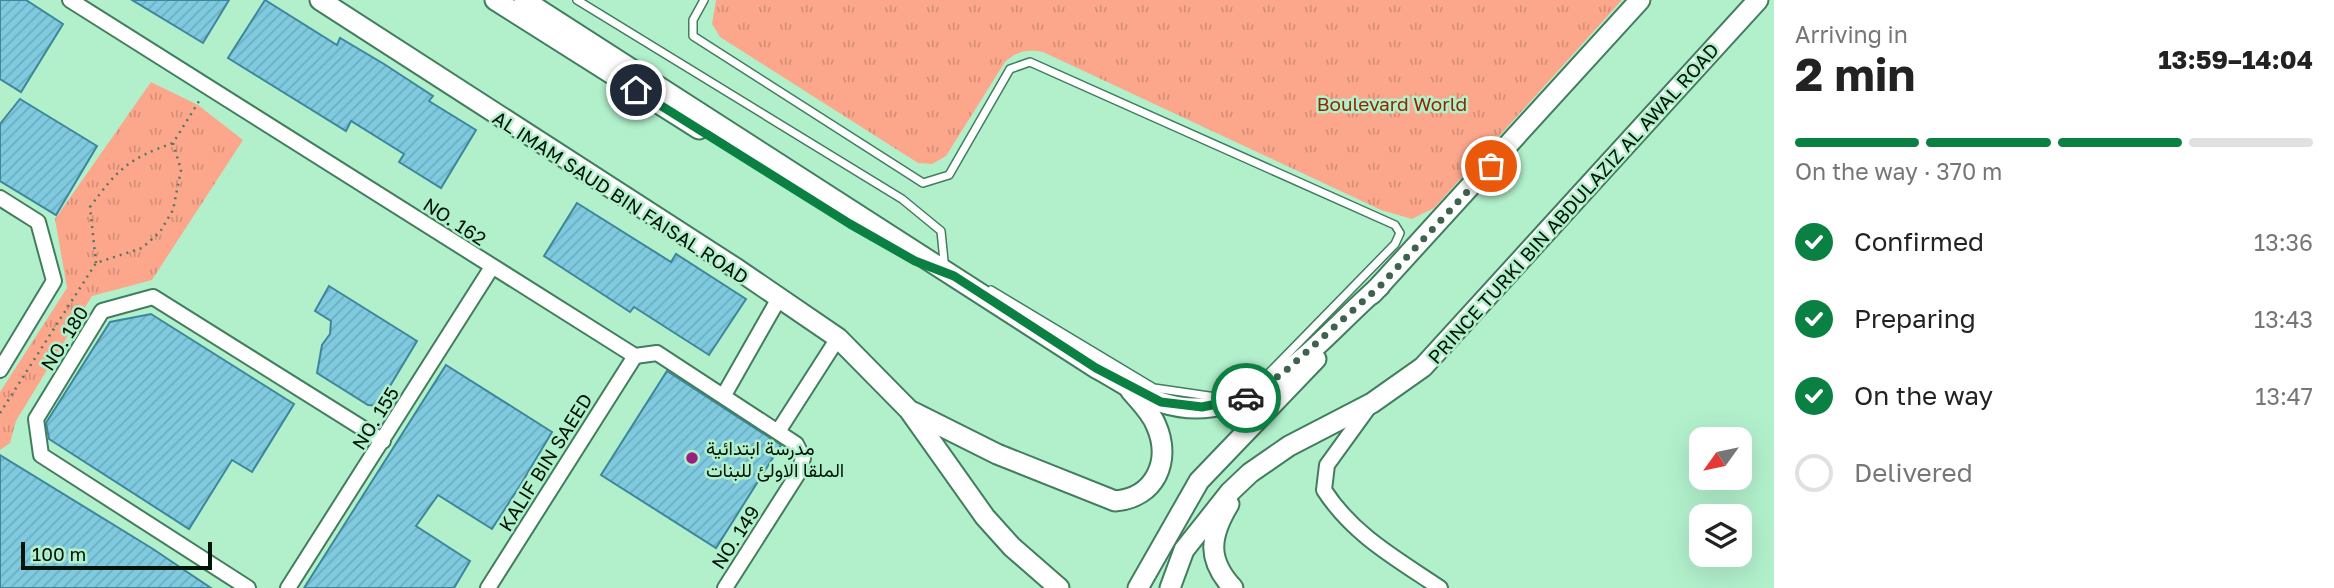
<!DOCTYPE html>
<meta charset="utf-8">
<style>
:root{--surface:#fff;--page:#f2f2f2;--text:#222;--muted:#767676;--line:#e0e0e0;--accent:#0b8043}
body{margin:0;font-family:"Golos Text",Vazirmatn,sans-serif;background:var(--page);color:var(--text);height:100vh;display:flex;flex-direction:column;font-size:26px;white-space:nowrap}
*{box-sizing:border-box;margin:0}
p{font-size:23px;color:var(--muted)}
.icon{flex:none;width:38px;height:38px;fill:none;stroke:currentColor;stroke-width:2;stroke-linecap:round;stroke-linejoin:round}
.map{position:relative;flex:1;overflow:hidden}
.drawer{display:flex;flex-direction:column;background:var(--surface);width:560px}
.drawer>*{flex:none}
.needle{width:46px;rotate:237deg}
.controls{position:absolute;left:1689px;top:427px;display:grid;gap:14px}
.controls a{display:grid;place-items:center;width:63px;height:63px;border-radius:14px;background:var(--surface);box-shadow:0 7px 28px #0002;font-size:35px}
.scale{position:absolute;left:21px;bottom:18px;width:191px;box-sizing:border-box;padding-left:7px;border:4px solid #001509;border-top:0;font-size:19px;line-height:24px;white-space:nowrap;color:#001509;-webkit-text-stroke:5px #b2f0cc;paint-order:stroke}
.pin{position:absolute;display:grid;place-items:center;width:60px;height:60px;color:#fff;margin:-30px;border:4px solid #fff;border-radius:50%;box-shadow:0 2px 7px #0007}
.courier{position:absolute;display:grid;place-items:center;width:70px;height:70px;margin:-35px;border:5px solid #0b8043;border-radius:50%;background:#fff;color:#222;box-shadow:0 2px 9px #0007}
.head em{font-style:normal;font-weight:700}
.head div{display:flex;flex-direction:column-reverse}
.head{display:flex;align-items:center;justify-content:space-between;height:119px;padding:0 21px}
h1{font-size:46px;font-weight:700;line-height:52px}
.bar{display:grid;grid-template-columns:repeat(4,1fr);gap:10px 7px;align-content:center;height:84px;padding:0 21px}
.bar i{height:9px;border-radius:5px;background:var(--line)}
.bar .current{background:var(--accent)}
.bar p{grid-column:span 4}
ol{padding:0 21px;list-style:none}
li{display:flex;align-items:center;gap:21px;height:77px}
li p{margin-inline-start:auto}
li .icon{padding:7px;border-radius:50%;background:var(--accent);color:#fff;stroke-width:4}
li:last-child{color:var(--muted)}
li i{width:38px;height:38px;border:4px solid var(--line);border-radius:50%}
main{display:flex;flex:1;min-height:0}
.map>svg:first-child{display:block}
.park{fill:url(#park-tufts)}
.building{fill:url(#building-hatch);stroke:#3d879c;stroke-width:2}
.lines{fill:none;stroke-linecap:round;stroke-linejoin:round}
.lane-casing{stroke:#427d5e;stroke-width:10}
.street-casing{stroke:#427d5e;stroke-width:18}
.secondary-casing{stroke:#427d5e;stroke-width:23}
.path{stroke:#517861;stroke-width:2.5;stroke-dasharray:2 5;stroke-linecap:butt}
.lane{stroke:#fff;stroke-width:7}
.street{stroke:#fff;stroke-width:14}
.secondary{stroke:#fff;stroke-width:19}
.done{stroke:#3e624d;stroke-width:7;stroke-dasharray:0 12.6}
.route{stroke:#0b8043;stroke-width:9}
.poi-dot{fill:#97217d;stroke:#b2f0cc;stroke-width:2.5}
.labels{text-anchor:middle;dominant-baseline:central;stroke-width:5;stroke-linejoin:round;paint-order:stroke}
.park-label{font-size:19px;fill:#8a2a00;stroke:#b2f0cc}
.street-label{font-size:19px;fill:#001509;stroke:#b2f0cc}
.poi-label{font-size:19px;fill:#001509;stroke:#b2f0cc;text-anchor:start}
</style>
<main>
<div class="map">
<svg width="1774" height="588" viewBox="0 0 1774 588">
<defs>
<pattern id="park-tufts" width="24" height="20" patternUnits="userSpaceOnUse" patternTransform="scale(1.75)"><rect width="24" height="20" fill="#fca78b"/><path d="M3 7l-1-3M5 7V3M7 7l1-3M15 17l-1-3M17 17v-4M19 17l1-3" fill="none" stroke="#d68f77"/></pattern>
<pattern id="building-hatch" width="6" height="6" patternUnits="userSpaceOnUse" patternTransform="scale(1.75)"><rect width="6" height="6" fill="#80cae0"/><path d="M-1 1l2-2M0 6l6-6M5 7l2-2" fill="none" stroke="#6dadbf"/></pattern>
</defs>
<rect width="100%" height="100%" fill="#b2f0cc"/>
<g class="park">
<path d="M 716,0 L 1622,0 L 1434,208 L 1412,219 L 1381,210 L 1043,52 C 1027,49 1017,51 1005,62 L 946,156 L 932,164 L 918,163 L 720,37 L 712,24 Z"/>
<polygon points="151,82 198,105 243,140 152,280 92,296 16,421 10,443 0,450 0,392 67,288 55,219"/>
</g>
<g class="building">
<polygon points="0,0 26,0 63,24 21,92 0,79"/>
<polygon points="132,0 229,0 203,43"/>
<polygon points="265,0 337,45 340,38 384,64 433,96 429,101 476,130 441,188 399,162 404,154 351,121 346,131 228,58"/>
<polygon points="20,99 97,146 56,215 0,181 0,124"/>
<polygon points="577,203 671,262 676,254 746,299 709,355 634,307 630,312 544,256"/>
<polygon points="329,286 417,341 378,406 368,405 317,373 322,345 330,334 331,321 315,311"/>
<polygon points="151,314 294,404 252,472 232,460 189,529 49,439 46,423 110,322"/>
<polygon points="446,365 552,432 521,484 492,529 438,495 416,526 470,561 454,588 304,588"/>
<polygon points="667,371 781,445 716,548 601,475"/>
<polygon points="0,455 153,549 211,588 0,588"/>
</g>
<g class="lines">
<defs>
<g id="lane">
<polyline points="577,0 902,199 941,231 944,261"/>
<polyline points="704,0 693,20 693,36 923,183 949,175 1010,69 1030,62 1395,225 1400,233 1395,244 1266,376"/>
<polyline points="991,290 1154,388 1216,397 1237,390"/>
</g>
<g id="street">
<polyline points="70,0 635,356 657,353 796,444 803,458 799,472 725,588"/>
<polyline points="0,198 38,222 54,281 0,370"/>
<polyline points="724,395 778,300"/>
<path d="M 1369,407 L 1327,465 L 1324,490 C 1353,535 1397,559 1440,588"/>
<polyline points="779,430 838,338"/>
<polyline points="248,588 41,455 36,419 102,311 153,297 383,441"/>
<polyline points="288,588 492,267"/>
<polyline points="488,588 635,356"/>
</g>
<g id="secondary">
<polyline points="320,0 737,269 838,338 909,410 985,517 1012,547 1059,588"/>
<polyline points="495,0 699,129"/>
<path d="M 524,0 L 1096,368 C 1117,379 1140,396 1163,403 C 1254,431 1319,338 1380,286"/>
<polyline points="1372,294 1640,0"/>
<path d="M 913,412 L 997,454 L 1115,501 C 1155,498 1172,461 1156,425 C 1151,412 1139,401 1130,390"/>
<path d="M 1229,504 C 1209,537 1207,560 1233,588"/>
<polyline points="1138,588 1199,481 1316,359"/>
<polyline points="1170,588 1184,550 1230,492 1250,473 1289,446 1372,403 1423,367 1758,0"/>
</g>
</defs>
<use href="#lane" class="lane-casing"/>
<use href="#street" class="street-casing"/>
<use href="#secondary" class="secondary-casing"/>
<g class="path">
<path d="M 96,263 L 90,207 C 118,169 128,159 173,143"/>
<polyline points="0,413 96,263 142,248 160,232 173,210 181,170 173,143 201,98"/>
</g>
<use href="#lane" class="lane"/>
<use href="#street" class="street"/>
<use href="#secondary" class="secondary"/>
</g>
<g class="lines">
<polyline class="done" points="1246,398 1283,373 1380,286 1491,166"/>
<polyline class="route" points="636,90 850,224 915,261 954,276 1096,368 1161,402 1202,407 1246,398"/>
</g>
<circle class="poi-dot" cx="692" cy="458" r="7"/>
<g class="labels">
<g class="park-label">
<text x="1392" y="103">Boulevard World</text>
</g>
<g class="street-label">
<text transform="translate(621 197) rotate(33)">AL IMAM SAUD BIN FAISAL ROAD</text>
<text transform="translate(1573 203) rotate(-48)">PRINCE TURKI BIN ABDULAZIZ AL AWAL ROAD</text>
<text transform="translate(455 221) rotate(33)">NO. 162</text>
<text transform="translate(64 338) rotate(-58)">NO. 180</text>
<text transform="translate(375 418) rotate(-58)">NO. 155</text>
<text transform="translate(545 462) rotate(-58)">KALIF BIN SAEED</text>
<text transform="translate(735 537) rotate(-57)">NO. 149</text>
</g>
<g class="poi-label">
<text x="706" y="447">مدرسة ابتدائية<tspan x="706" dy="22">الملقا الاولئ للبنات</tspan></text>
</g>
</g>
</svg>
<div class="controls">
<a><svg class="needle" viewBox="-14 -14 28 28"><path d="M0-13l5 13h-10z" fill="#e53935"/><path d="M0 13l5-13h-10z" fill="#767676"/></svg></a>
<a><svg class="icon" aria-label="layers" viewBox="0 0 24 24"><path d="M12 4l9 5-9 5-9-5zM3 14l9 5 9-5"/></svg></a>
</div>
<div class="scale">100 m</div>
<div class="pin" style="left:1491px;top:166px;background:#ea580c"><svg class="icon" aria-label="bag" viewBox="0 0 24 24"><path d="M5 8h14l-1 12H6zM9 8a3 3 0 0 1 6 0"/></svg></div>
<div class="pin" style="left:636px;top:90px;background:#1f2937"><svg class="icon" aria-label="home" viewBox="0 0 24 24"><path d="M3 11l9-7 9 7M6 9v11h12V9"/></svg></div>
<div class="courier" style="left:1246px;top:398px"><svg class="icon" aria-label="car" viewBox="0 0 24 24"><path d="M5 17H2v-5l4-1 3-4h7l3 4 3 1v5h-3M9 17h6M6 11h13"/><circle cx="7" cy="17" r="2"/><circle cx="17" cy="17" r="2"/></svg></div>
</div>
<section class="drawer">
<div class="head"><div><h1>2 min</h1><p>Arriving in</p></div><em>13:59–14:04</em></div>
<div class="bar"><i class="current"></i><i class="current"></i><i class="current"></i><i></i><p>On the way · 370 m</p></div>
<ol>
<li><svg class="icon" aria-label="check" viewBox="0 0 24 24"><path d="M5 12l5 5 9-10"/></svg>Confirmed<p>13:36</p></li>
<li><svg class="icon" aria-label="check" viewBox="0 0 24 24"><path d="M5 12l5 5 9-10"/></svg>Preparing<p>13:43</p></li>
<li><svg class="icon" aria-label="check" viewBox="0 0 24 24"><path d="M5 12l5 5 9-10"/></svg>On the way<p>13:47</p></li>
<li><i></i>Delivered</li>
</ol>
</section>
</main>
